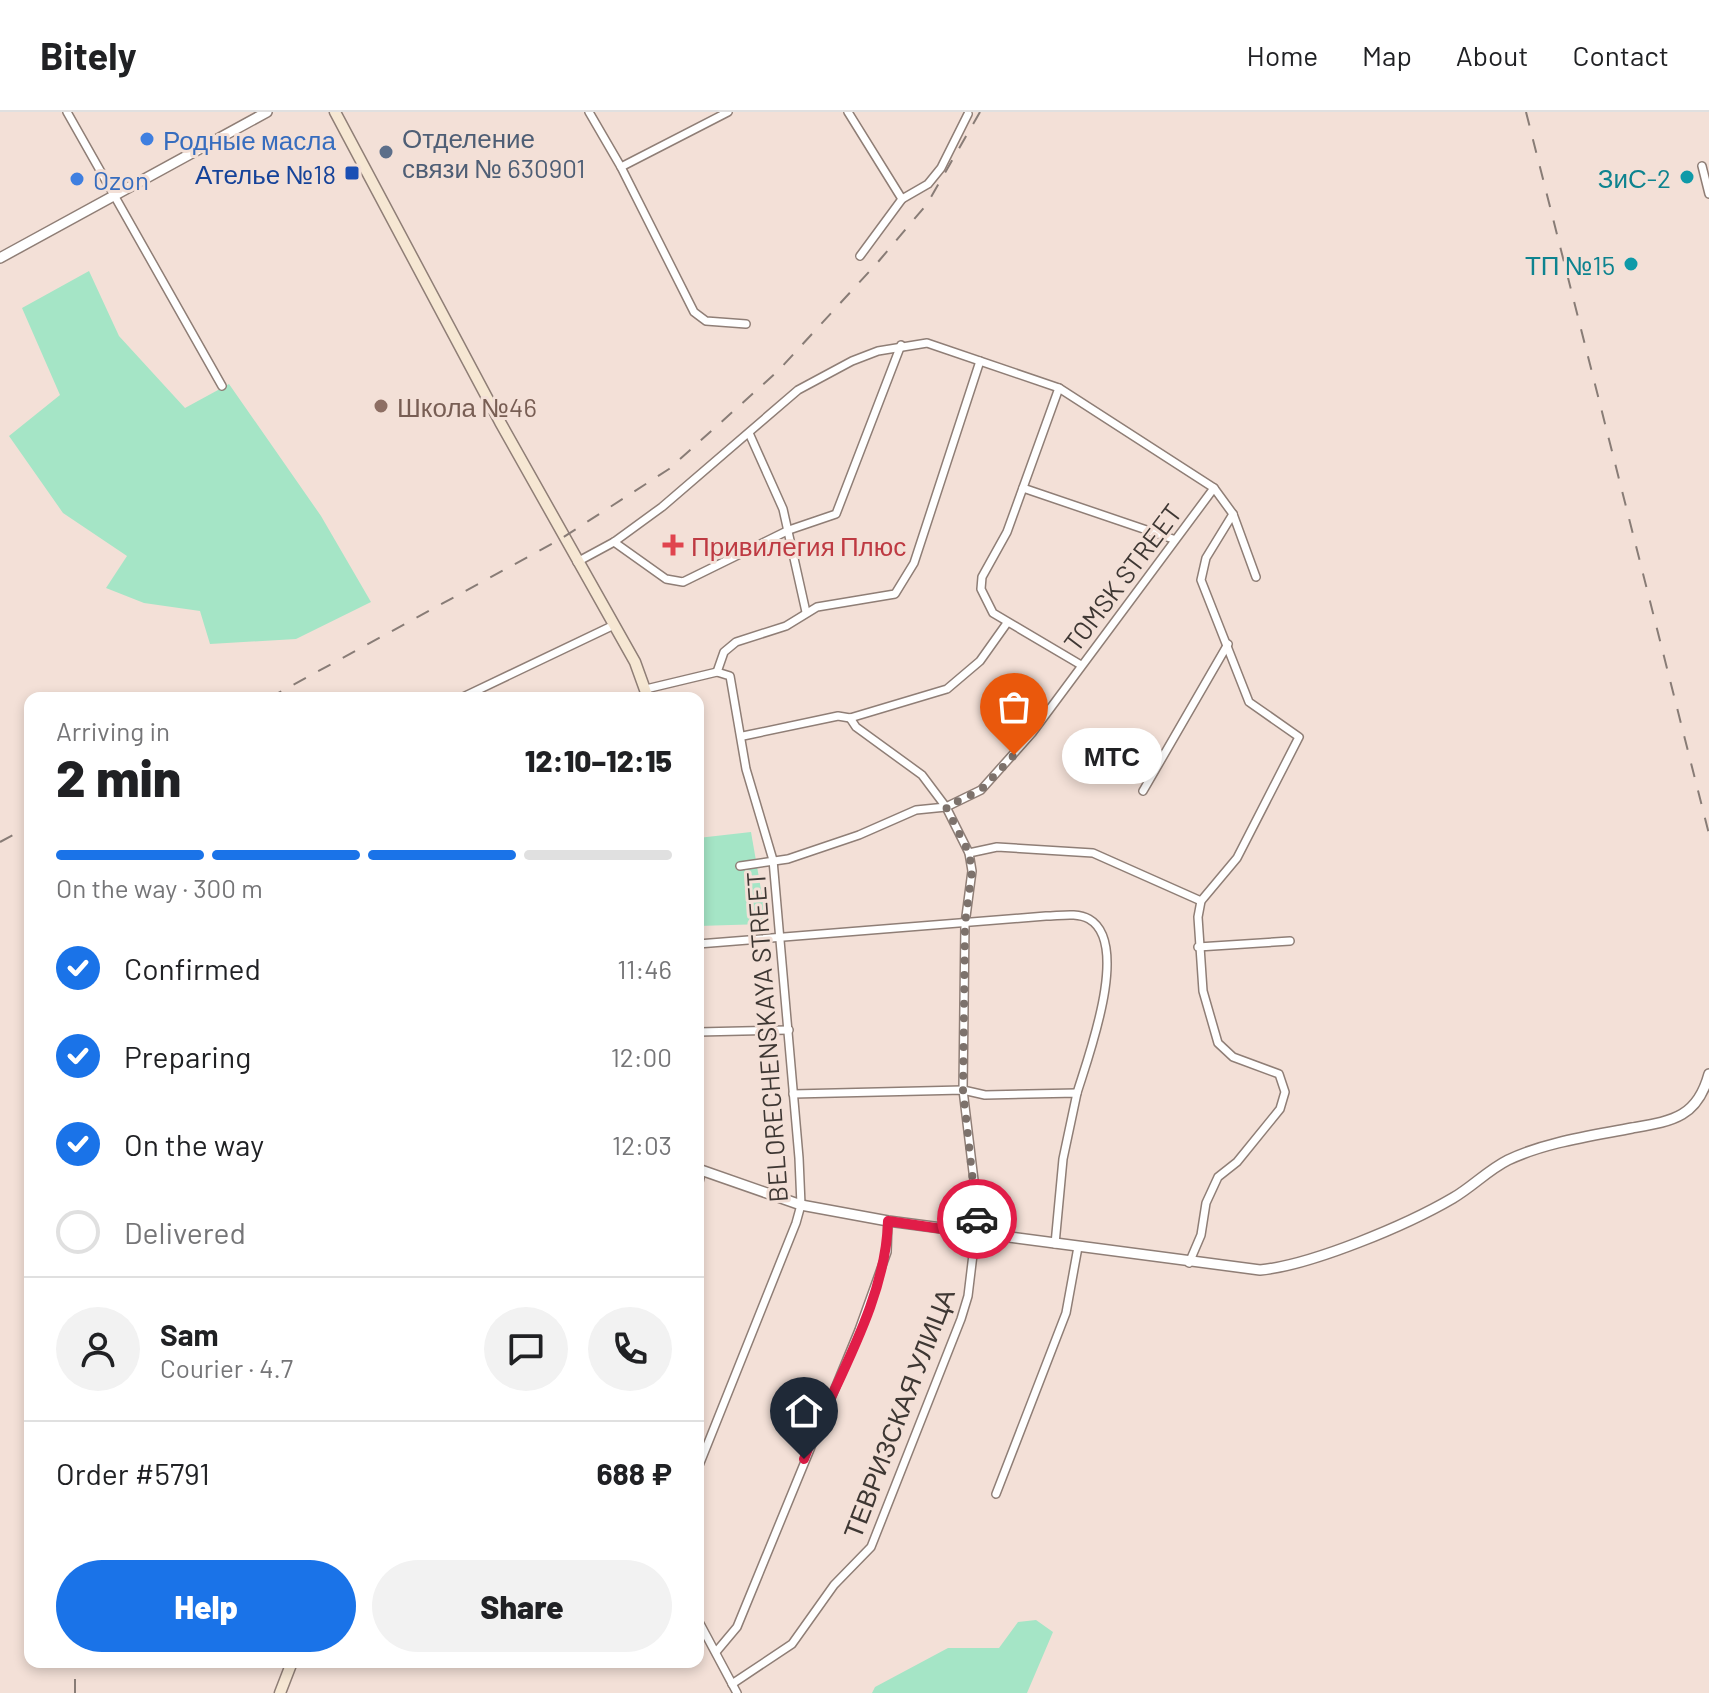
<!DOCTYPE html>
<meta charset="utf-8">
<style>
:root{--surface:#fff;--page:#f2f2f2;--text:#202124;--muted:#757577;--line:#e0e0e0;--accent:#1a73e8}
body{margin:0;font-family:Barlow,sans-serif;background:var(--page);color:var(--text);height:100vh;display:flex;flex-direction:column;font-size:30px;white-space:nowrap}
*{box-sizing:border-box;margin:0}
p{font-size:26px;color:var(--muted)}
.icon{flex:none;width:44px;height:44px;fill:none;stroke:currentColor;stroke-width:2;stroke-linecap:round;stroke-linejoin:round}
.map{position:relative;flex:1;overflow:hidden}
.drawer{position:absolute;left:24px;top:580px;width:680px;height:976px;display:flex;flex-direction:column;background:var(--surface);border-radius:16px;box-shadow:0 4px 12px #0003}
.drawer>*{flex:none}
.pin{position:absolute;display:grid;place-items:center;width:68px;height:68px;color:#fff;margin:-82px -34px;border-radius:50% 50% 50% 0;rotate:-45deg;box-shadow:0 0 8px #0007}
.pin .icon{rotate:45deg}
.courier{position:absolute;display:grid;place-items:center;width:80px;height:80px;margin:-40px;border:6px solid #e11d48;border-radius:50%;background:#fff;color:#222;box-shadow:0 2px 10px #0007}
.bubble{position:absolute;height:56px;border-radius:28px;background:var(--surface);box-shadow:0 4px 12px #0003;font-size:26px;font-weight:800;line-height:56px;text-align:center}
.head em{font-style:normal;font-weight:800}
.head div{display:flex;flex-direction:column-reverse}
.head{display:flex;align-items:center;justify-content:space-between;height:136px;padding:0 32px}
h1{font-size:52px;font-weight:800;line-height:60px}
.bar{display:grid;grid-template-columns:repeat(4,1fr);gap:12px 8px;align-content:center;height:96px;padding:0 32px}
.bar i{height:10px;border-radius:6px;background:var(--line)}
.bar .on{background:var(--accent)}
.bar p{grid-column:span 4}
.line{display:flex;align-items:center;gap:20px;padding:0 32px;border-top:2px solid var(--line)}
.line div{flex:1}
.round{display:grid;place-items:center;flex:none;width:84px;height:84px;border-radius:42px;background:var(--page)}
ol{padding:0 32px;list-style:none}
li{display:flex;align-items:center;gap:24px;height:88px}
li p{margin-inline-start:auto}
li .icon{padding:8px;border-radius:50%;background:var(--accent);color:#fff;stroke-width:4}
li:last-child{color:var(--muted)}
li i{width:44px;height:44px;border:4px solid var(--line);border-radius:50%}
.action{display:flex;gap:16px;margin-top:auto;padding:16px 32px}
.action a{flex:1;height:92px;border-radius:48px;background:var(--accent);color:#fff;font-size:32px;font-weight:800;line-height:92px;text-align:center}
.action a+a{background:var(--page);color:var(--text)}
header{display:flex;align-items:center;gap:48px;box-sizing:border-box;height:112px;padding:0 40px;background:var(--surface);border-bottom:2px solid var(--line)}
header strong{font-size:38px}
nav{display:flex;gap:44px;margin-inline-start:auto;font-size:28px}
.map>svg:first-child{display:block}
.green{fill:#a5e5c6}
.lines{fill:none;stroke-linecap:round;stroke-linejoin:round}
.minor-casing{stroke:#8f7e76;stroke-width:10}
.tertiary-casing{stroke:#8f7e76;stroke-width:12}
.secondary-casing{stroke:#8f7e76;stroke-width:13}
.minor{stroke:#fff;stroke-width:7}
.tertiary{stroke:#fff;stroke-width:9}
.secondary{stroke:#f6e7d3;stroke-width:10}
.rail{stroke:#887c76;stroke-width:2;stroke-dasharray:14 14;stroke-linecap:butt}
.done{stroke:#7d726c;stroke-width:8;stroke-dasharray:0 14.4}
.route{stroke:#e11d48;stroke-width:10}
.shop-dot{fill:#3f7fe0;stroke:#f3e0d7;stroke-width:3}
.service-dot{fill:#5c6f8a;stroke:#f3e0d7;stroke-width:3}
.transit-dot{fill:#1a4fb4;stroke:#f3e0d7;stroke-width:3}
.culture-dot{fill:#0f9aa8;stroke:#f3e0d7;stroke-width:3}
.education-dot{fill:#8d6e63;stroke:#f3e0d7;stroke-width:3}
.health-dot{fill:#e0444e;stroke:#f3e0d7;stroke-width:3}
.labels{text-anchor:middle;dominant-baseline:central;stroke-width:6;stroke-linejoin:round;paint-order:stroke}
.service-label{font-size:26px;fill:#4e5e75;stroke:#f3e0d7;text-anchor:start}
.shop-label{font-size:26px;fill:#366cbe;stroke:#f3e0d7;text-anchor:start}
.transit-label{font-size:26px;fill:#164399;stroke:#f3e0d7;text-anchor:end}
.culture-label{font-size:26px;fill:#0d838f;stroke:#f3e0d7;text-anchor:end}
.education-label{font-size:26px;fill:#785e54;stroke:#f3e0d7;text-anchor:start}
.health-label{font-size:26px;fill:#be3a42;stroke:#f3e0d7;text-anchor:start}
.street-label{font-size:26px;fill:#3e3733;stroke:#f3e0d7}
</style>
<header>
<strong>Bitely</strong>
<nav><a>Home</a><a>Map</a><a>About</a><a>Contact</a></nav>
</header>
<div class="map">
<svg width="1709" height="1581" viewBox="0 0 1709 1581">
<rect width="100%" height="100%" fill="#f3e0d7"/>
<g class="green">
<polygon points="89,159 119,224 185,296 229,272 321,404 371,490 296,527 210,532 200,499 144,491 106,476 127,444 63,401 9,324 60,283 22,196"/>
<polygon points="751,720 767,812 698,814 698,726"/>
<polygon points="1036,1508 1053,1520 1027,1581 872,1581 875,1575 948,1536 999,1536 1018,1510"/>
</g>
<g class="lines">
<defs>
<g id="minor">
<polyline points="67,0 222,274"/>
<polyline points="589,0 621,55 694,200 706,209 746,212"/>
<polyline points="848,0 902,87"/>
<polyline points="1702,54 1709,82"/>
<polyline points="621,55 728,0"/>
<polyline points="860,144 902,87 928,72 941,56 968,2"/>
<polyline points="1059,276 1007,420 982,465 981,477 993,501 1081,553"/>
<polyline points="749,321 783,397 806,500"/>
<polyline points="1023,376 1173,427"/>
<polyline points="614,430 666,467 683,470 789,418 836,402 901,233"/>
<polyline points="577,450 614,430 662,395 798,278 852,249 878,239 927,231 1059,276 1214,376 1233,402 1256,465"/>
<polyline points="717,560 724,540 736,530 786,514 817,495 895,482 914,451 980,249"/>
<polyline points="646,577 717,560 730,564 746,657 773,748 799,1046 801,1093 796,1111 698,1356"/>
<polyline points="461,586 614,513"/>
<polyline points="743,624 838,604 850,606 947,577 980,549 1007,511"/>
<polyline points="1143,679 1228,532"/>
<polyline points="969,741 997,735 1093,741 1201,789"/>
<polyline points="740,754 788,747 859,723 916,698 946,695 981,678 1032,621 1214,376"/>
<path d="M 698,832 L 1046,804 C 1059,804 1077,800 1089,807 C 1131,831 1088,945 1077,981"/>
<polyline points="1198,835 1290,829"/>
<polyline points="698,920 789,918"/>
<polyline points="793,982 963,978 985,983 1077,981 1063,1047 1055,1132"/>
<polyline points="698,1074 702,1058"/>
<polyline points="1189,1151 1201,1123 1206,1091 1218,1065 1237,1050 1280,997 1285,980 1279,962 1233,945 1218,931 1203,879 1198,805 1201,789 1237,746 1299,625 1249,590 1201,468 1206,446 1233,402"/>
<polyline points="996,1382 1066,1201 1078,1135"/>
<polyline points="698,1508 737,1581"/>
<polyline points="716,1540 737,1515 859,1218 887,1140 888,1109"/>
<polyline points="732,1572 792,1532 834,1473 871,1435 961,1207 968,1184 978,1101 963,978 965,812 972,759 969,741 946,695 922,663 856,615 850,606"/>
</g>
<g id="tertiary">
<polyline points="0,146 267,0"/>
<path d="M 698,1057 L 801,1093 L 888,1109 L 1260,1158 C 1312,1153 1407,1113 1453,1086 C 1472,1075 1488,1058 1508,1048 C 1546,1030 1591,1024 1632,1016 C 1672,1009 1697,1006 1709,962"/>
</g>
<g id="secondary">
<polyline points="335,0 500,310 635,550 648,586"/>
<polyline points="280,1581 292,1550"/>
</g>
</defs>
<use href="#minor" class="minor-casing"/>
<use href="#tertiary" class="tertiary-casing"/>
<use href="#secondary" class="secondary-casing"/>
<use href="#minor" class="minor"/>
<use href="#tertiary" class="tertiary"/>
<use href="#secondary" class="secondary"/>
<g class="rail">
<polyline points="1526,0 1709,722"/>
<polyline points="269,586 559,428 669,357 778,259 878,150 927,92 980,0"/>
<polyline points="0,730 30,714"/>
<polyline points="75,1581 75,1550"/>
</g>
</g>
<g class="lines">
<polyline class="done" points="977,1107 963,978 965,812 972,759 969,741 946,695 981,678 1014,643"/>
<path class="route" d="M 804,1347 C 833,1272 886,1191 888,1109 L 977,1122 L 977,1107"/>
</g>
<g class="shop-dot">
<circle cx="147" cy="27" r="8"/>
<circle cx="77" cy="67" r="8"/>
</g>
<circle class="service-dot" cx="386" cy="40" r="8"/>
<rect class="transit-dot" x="344" y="53" width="16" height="16" rx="4"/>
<g class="culture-dot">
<circle cx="1687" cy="65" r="8"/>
<circle cx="1631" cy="152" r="8"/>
</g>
<circle class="education-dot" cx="381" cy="294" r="8"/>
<path class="health-dot" d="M669 421h8v8h8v8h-8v8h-8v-8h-8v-8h8z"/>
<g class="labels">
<g class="service-label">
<text x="402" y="25">Отделение<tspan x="402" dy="30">связи № 630901</tspan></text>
</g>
<g class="shop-label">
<text x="163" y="27">Родные масла</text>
<text x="93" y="67">Ozon</text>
</g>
<g class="transit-label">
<text x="336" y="61">Ателье №18</text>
</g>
<g class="culture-label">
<text x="1671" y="65">ЗиС-2</text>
<text x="1615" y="152">ТП №15</text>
</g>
<g class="education-label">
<text x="397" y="294">Школа №46</text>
</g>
<g class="health-label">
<text x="691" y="433">Привилегия Плюс</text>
</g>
<g class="street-label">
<text transform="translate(1122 465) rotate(-53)">TOMSK STREET</text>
<text transform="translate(766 925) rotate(-94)">BELORECHENSKAYA STREET</text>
<text transform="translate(898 1301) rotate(-69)">ТЕВРИЗСКАЯ УЛИЦА</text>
</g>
</g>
</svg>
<div class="pin" style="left:1014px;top:643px;background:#ea580c"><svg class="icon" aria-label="bag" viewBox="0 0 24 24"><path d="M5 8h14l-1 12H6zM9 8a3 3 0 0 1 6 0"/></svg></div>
<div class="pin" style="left:804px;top:1347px;background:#1f2937"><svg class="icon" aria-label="home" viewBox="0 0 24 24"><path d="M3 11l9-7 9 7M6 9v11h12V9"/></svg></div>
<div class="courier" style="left:977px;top:1107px"><svg class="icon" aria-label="car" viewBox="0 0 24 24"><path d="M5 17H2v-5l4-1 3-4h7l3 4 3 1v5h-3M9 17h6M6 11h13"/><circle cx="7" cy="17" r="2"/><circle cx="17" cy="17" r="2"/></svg></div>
<div class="bubble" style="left:1062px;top:616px;width:100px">МТС</div>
<section class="drawer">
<div class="head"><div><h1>2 min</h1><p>Arriving in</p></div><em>12:10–12:15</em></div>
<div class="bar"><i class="on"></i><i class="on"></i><i class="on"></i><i></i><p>On the way · 300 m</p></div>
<ol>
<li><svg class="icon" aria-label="check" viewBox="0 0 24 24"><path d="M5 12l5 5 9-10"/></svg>Confirmed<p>11:46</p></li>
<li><svg class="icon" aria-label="check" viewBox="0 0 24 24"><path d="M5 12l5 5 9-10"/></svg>Preparing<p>12:00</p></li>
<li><svg class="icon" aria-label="check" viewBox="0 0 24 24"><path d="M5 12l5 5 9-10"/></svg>On the way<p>12:03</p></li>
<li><i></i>Delivered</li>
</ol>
<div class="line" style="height:144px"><a class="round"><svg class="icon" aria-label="person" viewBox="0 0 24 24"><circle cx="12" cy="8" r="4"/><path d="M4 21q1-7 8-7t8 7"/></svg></a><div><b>Sam</b><p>Courier · 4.7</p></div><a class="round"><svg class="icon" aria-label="chat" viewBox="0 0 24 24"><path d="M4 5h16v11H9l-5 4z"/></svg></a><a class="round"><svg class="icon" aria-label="phone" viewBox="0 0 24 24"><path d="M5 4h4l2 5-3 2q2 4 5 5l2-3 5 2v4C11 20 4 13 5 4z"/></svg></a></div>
<div class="line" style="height:104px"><div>Order #5791</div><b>688 ₽</b></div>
<div class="action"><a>Help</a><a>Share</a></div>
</section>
</div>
